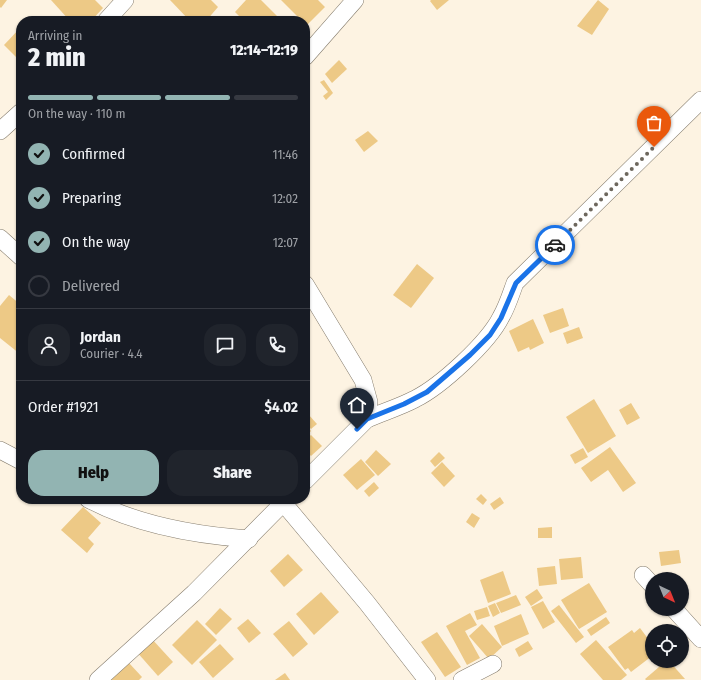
<!DOCTYPE html>
<meta charset="utf-8">
<style>
:root{--surface:#171b24;--page:#20242c;--text:#f1f3f6;--muted:#9ea1a6;--line:#363941;--accent:#92b4b2}
body{margin:0;font-family:"Fira Sans Condensed",sans-serif;background:var(--page);color:var(--text);height:100vh;display:flex;flex-direction:column;font-size:15px;white-space:nowrap}
*{box-sizing:border-box;margin:0}
p{font-size:13px;color:var(--muted)}
.icon{flex:none;width:22px;height:22px;fill:none;stroke:currentColor;stroke-width:2;stroke-linecap:round;stroke-linejoin:round}
.map{position:relative;flex:1;overflow:hidden}
.details{position:absolute;left:16px;top:16px;width:294px;height:488px;display:flex;flex-direction:column;background:var(--surface);border-radius:16px;box-shadow:0 1px 3px #0004}
.details>*{flex:none}
.needle{width:26px;rotate:137deg}
.buttons{position:absolute;left:645px;top:572px;display:grid;gap:8px}
.buttons a{display:grid;place-items:center;width:44px;height:44px;border-radius:50%;background:var(--surface);box-shadow:0 1px 3px #0004;font-size:20px}
.pin{position:absolute;display:grid;place-items:center;width:34px;height:34px;color:#fff;margin:-41px -17px;border-radius:50% 50% 50% 0;rotate:-45deg;box-shadow:0 0 4px #0007}
.pin .icon{rotate:45deg}
.courier{position:absolute;display:grid;place-items:center;width:40px;height:40px;margin:-20px;border:3px solid #1a73e8;border-radius:50%;background:#fff;color:#222;box-shadow:0 1px 5px #0007}
.head em{font-style:normal;font-weight:800}
.head div{display:flex;flex-direction:column-reverse}
.head{display:flex;align-items:center;justify-content:space-between;height:68px;padding:0 12px}
h1{font-size:26px;font-weight:800;line-height:30px}
.bar{display:grid;grid-template-columns:repeat(4,1fr);gap:6px 4px;align-content:center;height:48px;padding:0 12px}
.bar i{height:5px;border-radius:3px;background:var(--line)}
.bar .on{background:var(--accent)}
.bar p{grid-column:span 4}
.line{display:flex;align-items:center;gap:10px;padding:0 12px;border-top:1px solid var(--line)}
.line div{flex:1}
.round{display:grid;place-items:center;flex:none;width:42px;height:42px;border-radius:16px;background:var(--page)}
ol{padding:0 12px;list-style:none}
li{display:flex;align-items:center;gap:12px;height:44px}
li p{margin-inline-start:auto}
li .icon{padding:4px;border-radius:50%;background:var(--accent);color:#111;stroke-width:4}
li:last-child{color:var(--muted)}
li i{width:22px;height:22px;border:2px solid var(--line);border-radius:50%}
.primary-button{display:flex;gap:8px;margin-top:auto;padding:8px 12px}
.primary-button a{flex:1;height:46px;border-radius:16px;background:var(--accent);color:#111;font-size:16px;font-weight:800;line-height:46px;text-align:center}
.primary-button a+a{background:var(--page);color:var(--text)}
.map>svg:first-child{display:block}
.building{fill:#edc986}
.lines{fill:none;stroke-linecap:round;stroke-linejoin:round}
.street-casing{stroke:#857c6d;stroke-width:18}
.street{stroke:#fff;stroke-width:17}
.done{stroke:#6d675d;stroke-width:4;stroke-dasharray:0 7.2}
.route{stroke:#1a73e8;stroke-width:5}
</style>
<div class="map">
<svg width="701" height="680" viewBox="0 0 701 680">
<rect width="100%" height="100%" fill="#fdf3e2"/>
<g class="building">
<polygon points="0,0 7,0 1,8 0,7"/>
<polygon points="51,0 95,0 103,8 91,21 70,21"/>
<polygon points="170,0 211,0 218,7 206,21 190,21"/>
<polygon points="246,0 261,0 282,21 244,21 235,12"/>
<polygon points="281,0 318,0 325,7 307,25 305,21 302,21"/>
<polygon points="431,0 449,0 437,10 430,1"/>
<polygon points="598,0 609,9 592,35 577,26"/>
<polygon points="21,27 21,62 4,45"/>
<polygon points="339,60 347,69 332,83 325,74"/>
<polygon points="324,80 333,93 326,100 323,96 328,92 320,82"/>
<polygon points="368,131 378,141 364,152 355,140"/>
<polygon points="417,264 434,278 411,308 393,295"/>
<polygon points="9,295 21,305 20,354 0,338 0,306"/>
<polygon points="563,308 569,326 550,333 543,315"/>
<polygon points="533,319 544,343 530,350 529,347 518,352 509,331"/>
<polygon points="579,327 583,338 567,344 563,333"/>
<polygon points="594,399 616,436 588,453 566,417"/>
<polygon points="631,403 640,418 627,425 619,410"/>
<polygon points="308,414 317,424 311,429 305,422 305,416"/>
<polygon points="305,424 311,431 305,437"/>
<polygon points="311,435 322,446 311,456 305,450 305,440"/>
<polygon points="610,447 636,483 623,492 608,470 591,482 581,468"/>
<polygon points="583,448 588,457 575,464 570,455"/>
<polygon points="376,450 391,464 378,476 365,462"/>
<polygon points="439,452 445,458 435,467 430,461"/>
<polygon points="361,459 375,475 357,490 343,475"/>
<polygon points="442,462 455,476 444,487 431,473"/>
<polygon points="374,482 379,488 369,497 364,491"/>
<polygon points="481,494 487,500 483,505 476,499"/>
<polygon points="500,497 504,503 494,510 490,504"/>
<polygon points="83,507 101,523 88,538 94,544 87,553 61,530"/>
<polygon points="472,513 480,518 474,528 466,522"/>
<polygon points="552,527 552,538 538,538 538,528"/>
<polygon points="679,550 681,563 661,566 659,552"/>
<polygon points="288,554 303,570 284,587 270,571"/>
<polygon points="581,557 583,578 561,580 559,559"/>
<polygon points="555,566 557,584 539,586 537,568"/>
<polygon points="503,571 511,594 488,603 480,580"/>
<polygon points="589,583 607,612 579,629 561,600"/>
<polygon points="537,589 543,598 531,606 525,597"/>
<polygon points="321,592 339,612 314,635 296,614"/>
<polygon points="516,595 521,605 501,613 496,603"/>
<polygon points="543,601 555,622 543,629 531,607"/>
<polygon points="495,603 500,613 493,617 488,606"/>
<polygon points="559,605 584,637 576,643 551,611"/>
<polygon points="487,607 490,616 477,620 474,611"/>
<polygon points="220,608 232,619 216,635 205,624"/>
<polygon points="470,613 477,625 465,631 480,658 467,665 446,626"/>
<polygon points="521,614 529,634 502,646 494,626"/>
<polygon points="606,617 610,623 591,636 587,630"/>
<polygon points="248,619 261,633 249,643 237,628"/>
<polygon points="197,620 217,640 192,665 172,645"/>
<polygon points="289,621 308,644 293,657 273,634"/>
<polygon points="482,624 502,647 489,659 469,636"/>
<polygon points="640,628 652,644 649,647 652,650 652,656 631,672 628,668 625,670 608,647 632,630 634,633"/>
<polygon points="437,632 461,667 445,677 421,642"/>
<polygon points="151,638 173,662 158,676 136,651"/>
<polygon points="596,640 627,675 621,680 603,680 580,654"/>
<polygon points="528,641 533,649 519,657 515,649"/>
<polygon points="220,644 234,659 213,678 199,662"/>
<polygon points="666,661 669,661 685,679 646,680 645,679"/>
<polygon points="129,663 142,677 139,680 110,680"/>
<polygon points="285,673 290,680 275,680"/>
</g>
<g class="lines">
<defs>
<g id="street">
<polyline points="106,21 125,0"/>
<polyline points="305,57 355,0"/>
<polyline points="0,131 21,112"/>
<polyline points="0,238 21,257"/>
<polyline points="305,284 363,380 369,402 367,419 305,481"/>
<path d="M 367,419 C 383,412 400,407 415,399 C 441,386 488,343 501,317 C 507,307 511,294 515,283 L 701,100"/>
<polyline points="0,450 21,461"/>
<path d="M 88,499 C 137,525 193,535 249,539"/>
<polyline points="280,499 367,603 427,680"/>
<polyline points="643,575 652,585"/>
<polyline points="674,609 701,639"/>
<polyline points="98,680 194,593 287,499"/>
<polyline points="462,680 493,664"/>
</g>
</defs>
<use href="#street" class="street-casing"/>
<use href="#street" class="street"/>
</g>
<g class="lines">
<polyline class="done" points="555,245 654,147"/>
<polyline class="route" points="357,429 367,419 404,404 427,392 470,355 490,335 501,318 516,283 555,245"/>
</g>
</svg>
<div class="buttons">
<a><svg class="needle" viewBox="-14 -14 28 28"><path d="M0-13l5 13h-10z" fill="#e53935"/><path d="M0 13l5-13h-10z" fill="#9ea1a6"/></svg></a>
<a><svg class="icon" aria-label="locate" viewBox="0 0 24 24"><circle cx="12" cy="12" r="6"/><path d="M12 2v4M12 18v4M2 12h4M18 12h4"/></svg></a>
</div>
<div class="pin" style="left:654px;top:147px;background:#ea580c"><svg class="icon" aria-label="bag" viewBox="0 0 24 24"><path d="M5 8h14l-1 12H6zM9 8a3 3 0 0 1 6 0"/></svg></div>
<div class="pin" style="left:357px;top:429px;background:#1f2937"><svg class="icon" aria-label="home" viewBox="0 0 24 24"><path d="M3 11l9-7 9 7M6 9v11h12V9"/></svg></div>
<div class="courier" style="left:555px;top:245px"><svg class="icon" aria-label="car" viewBox="0 0 24 24"><path d="M5 17H2v-5l4-1 3-4h7l3 4 3 1v5h-3M9 17h6M6 11h13"/><circle cx="7" cy="17" r="2"/><circle cx="17" cy="17" r="2"/></svg></div>
<section class="details">
<div class="head"><div><h1>2 min</h1><p>Arriving in</p></div><em>12:14–12:19</em></div>
<div class="bar"><i class="on"></i><i class="on"></i><i class="on"></i><i></i><p>On the way · 110 m</p></div>
<ol>
<li><svg class="icon" aria-label="check" viewBox="0 0 24 24"><path d="M5 12l5 5 9-10"/></svg>Confirmed<p>11:46</p></li>
<li><svg class="icon" aria-label="check" viewBox="0 0 24 24"><path d="M5 12l5 5 9-10"/></svg>Preparing<p>12:02</p></li>
<li><svg class="icon" aria-label="check" viewBox="0 0 24 24"><path d="M5 12l5 5 9-10"/></svg>On the way<p>12:07</p></li>
<li><i></i>Delivered</li>
</ol>
<div class="line" style="height:72px"><a class="round"><svg class="icon" aria-label="person" viewBox="0 0 24 24"><circle cx="12" cy="8" r="4"/><path d="M4 21q1-7 8-7t8 7"/></svg></a><div><b>Jordan</b><p>Courier · 4.4</p></div><a class="round"><svg class="icon" aria-label="chat" viewBox="0 0 24 24"><path d="M4 5h16v11H9l-5 4z"/></svg></a><a class="round"><svg class="icon" aria-label="phone" viewBox="0 0 24 24"><path d="M5 4h4l2 5-3 2q2 4 5 5l2-3 5 2v4C11 20 4 13 5 4z"/></svg></a></div>
<div class="line" style="height:52px"><div>Order #1921</div><b>$4.02</b></div>
<div class="primary-button"><a>Help</a><a>Share</a></div>
</section>
</div>
